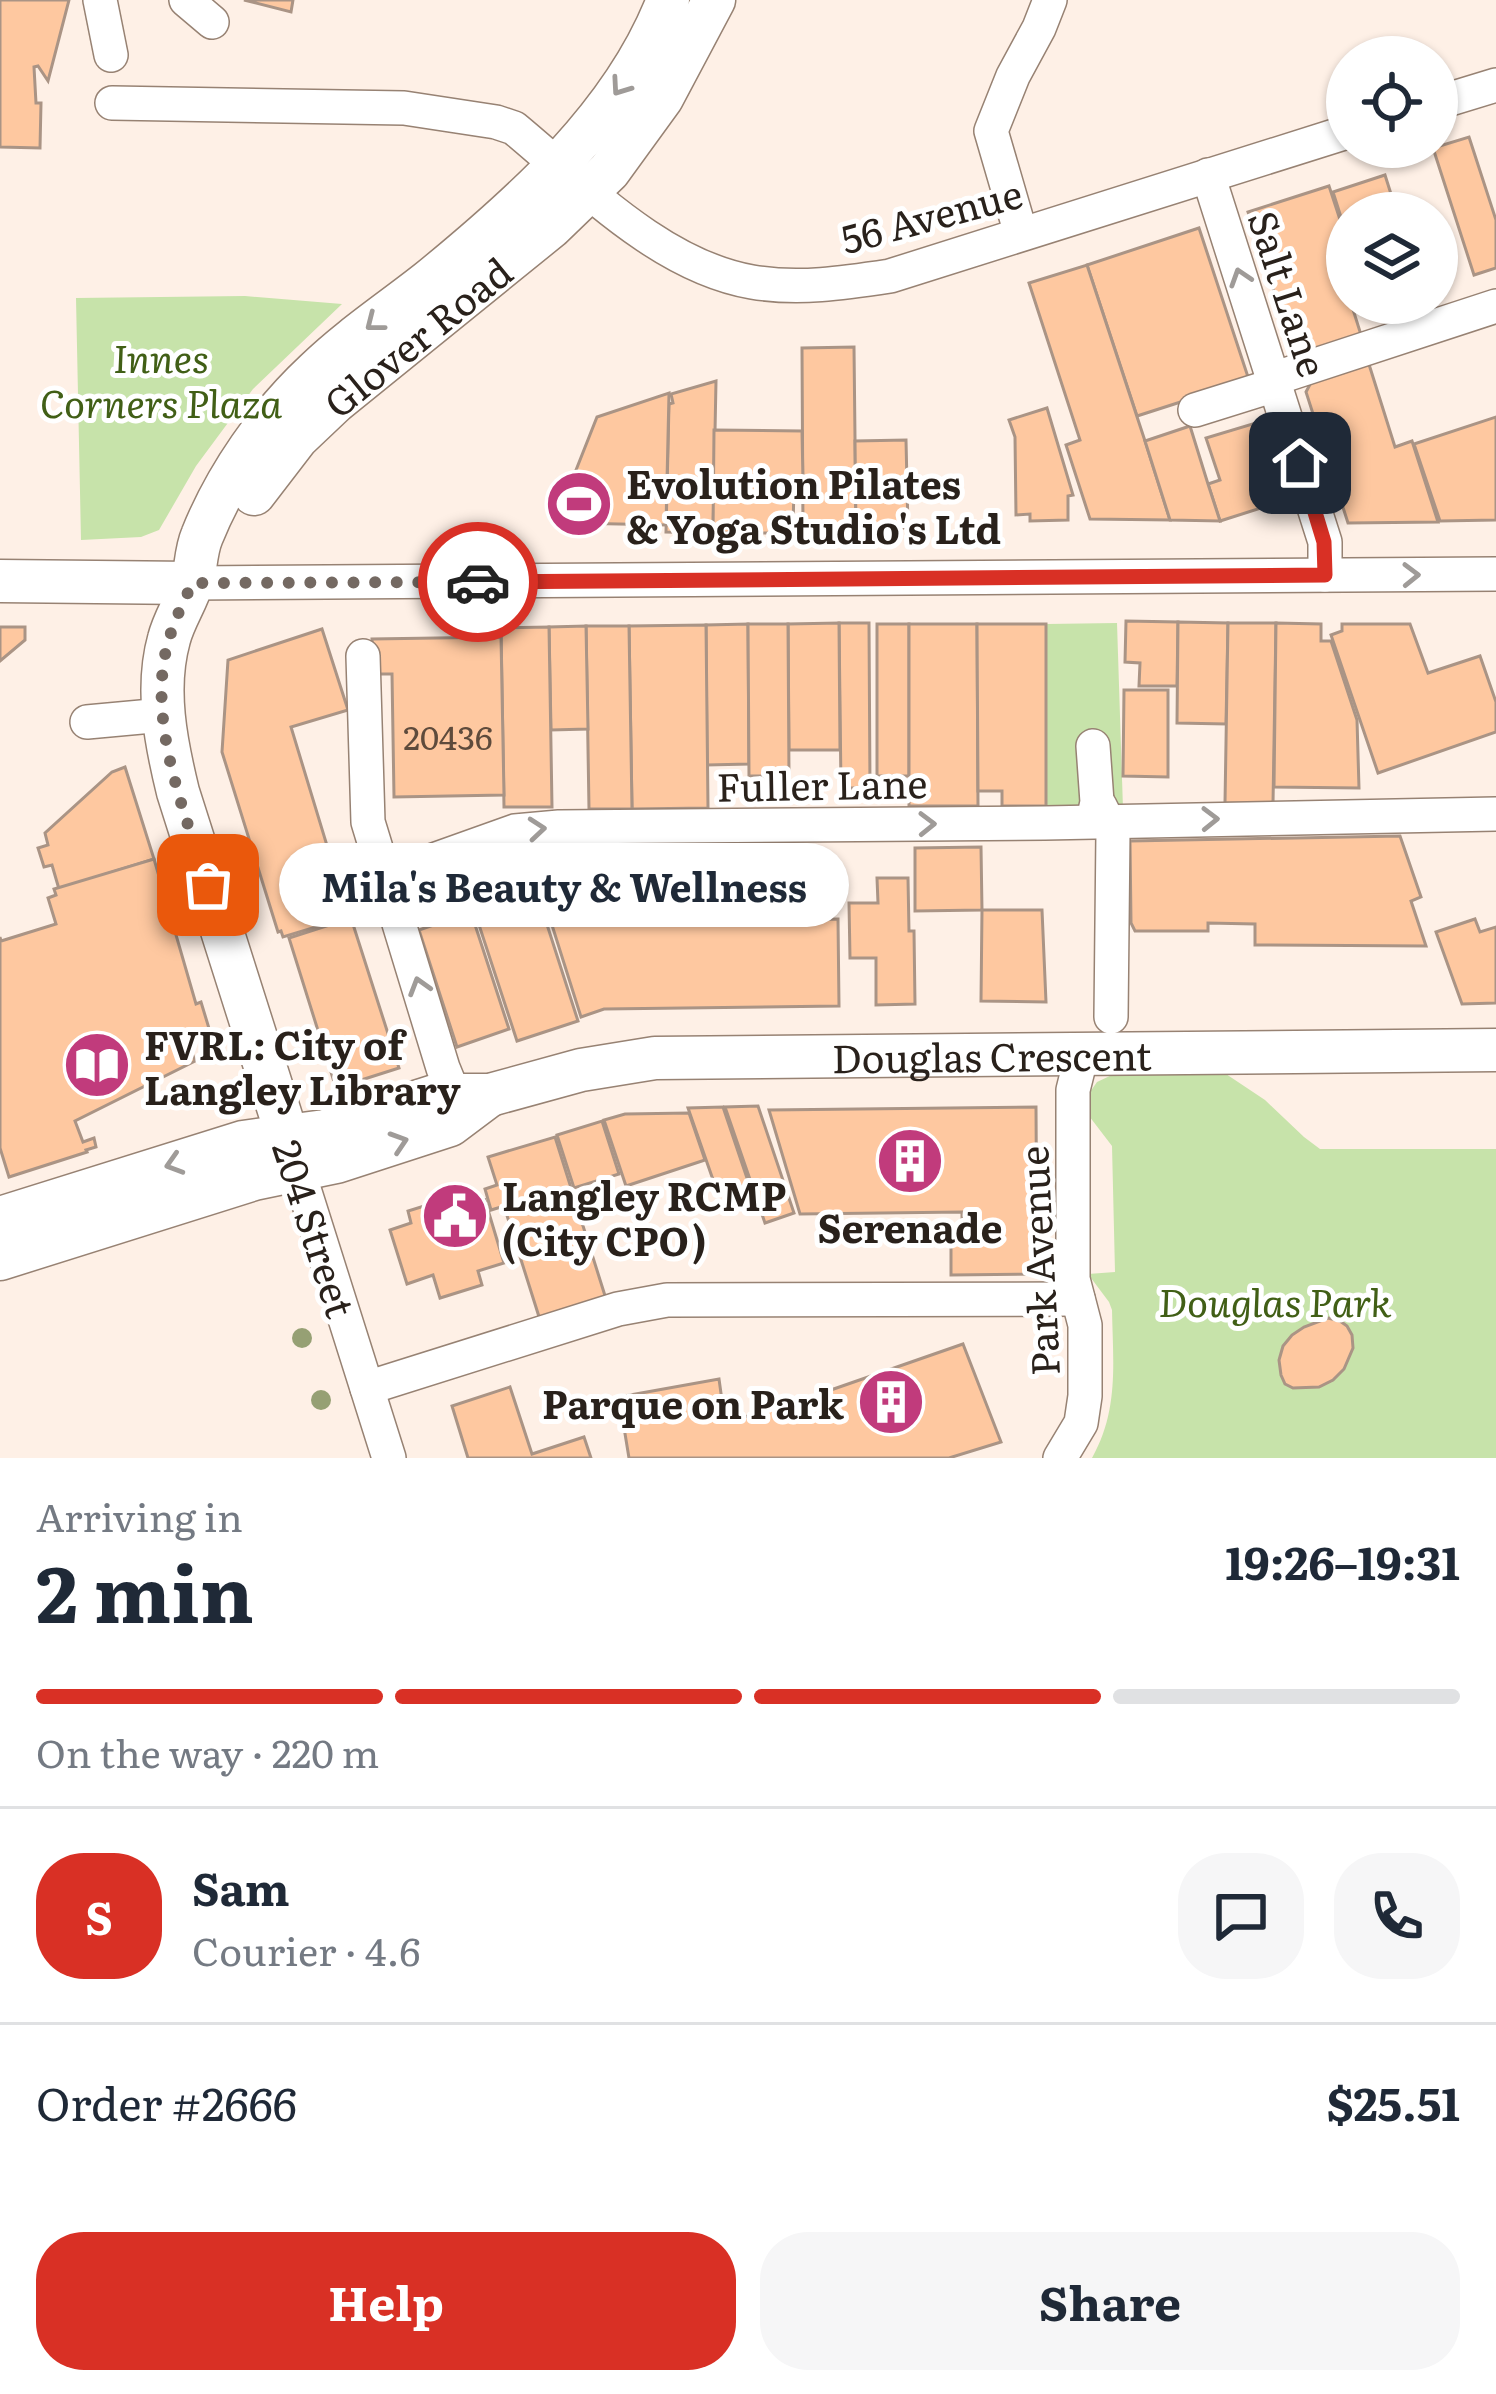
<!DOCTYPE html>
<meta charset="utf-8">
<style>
:root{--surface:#fff;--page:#f6f6f7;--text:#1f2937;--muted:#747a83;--line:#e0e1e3;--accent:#d93025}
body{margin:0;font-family:Literata,serif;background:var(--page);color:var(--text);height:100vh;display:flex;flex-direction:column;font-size:45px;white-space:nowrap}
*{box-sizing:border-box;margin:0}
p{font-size:39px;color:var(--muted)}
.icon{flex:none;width:66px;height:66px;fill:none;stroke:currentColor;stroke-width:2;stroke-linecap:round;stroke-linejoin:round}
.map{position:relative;height:1458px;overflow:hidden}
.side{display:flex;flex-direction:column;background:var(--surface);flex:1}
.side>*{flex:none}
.tools{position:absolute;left:1326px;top:36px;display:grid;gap:24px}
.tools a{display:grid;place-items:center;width:132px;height:132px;border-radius:50%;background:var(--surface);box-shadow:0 3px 9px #0004;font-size:60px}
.pin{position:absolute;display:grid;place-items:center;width:102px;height:102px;color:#fff;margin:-51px;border-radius:24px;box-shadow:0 6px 18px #0006}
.courier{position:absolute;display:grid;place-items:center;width:120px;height:120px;margin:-60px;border:9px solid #d93025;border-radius:50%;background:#fff;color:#222;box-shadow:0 3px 15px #0007}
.bubble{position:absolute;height:84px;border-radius:42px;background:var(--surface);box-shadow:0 3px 9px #0004;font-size:39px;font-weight:700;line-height:84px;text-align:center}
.overview em{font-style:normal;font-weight:700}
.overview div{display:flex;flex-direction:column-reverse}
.overview{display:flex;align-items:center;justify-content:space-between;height:204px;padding:0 36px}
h1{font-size:78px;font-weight:700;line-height:90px}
.bar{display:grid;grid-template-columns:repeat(4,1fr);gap:18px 12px;align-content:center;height:144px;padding:0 36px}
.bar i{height:15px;border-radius:9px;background:var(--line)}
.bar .current{background:var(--accent)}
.bar p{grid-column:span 4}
.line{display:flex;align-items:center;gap:30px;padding:0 36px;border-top:3px solid var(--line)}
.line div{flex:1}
.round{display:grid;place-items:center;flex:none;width:126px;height:126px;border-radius:48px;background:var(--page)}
.action{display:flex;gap:24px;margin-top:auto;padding:24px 36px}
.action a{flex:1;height:138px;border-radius:48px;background:var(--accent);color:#fff;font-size:48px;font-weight:700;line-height:138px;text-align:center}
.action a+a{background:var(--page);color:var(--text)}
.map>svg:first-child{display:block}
.green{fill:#c7e3aa}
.building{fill:#fec8a0;stroke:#aa9485;stroke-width:3}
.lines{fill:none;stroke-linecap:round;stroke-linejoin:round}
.minor-casing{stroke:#978273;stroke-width:36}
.major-casing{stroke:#978273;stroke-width:45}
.minor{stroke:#fff;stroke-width:33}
.major{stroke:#fff;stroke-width:42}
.tree{fill:#96a074}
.oneway{stroke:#9f9b98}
.done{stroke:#746962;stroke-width:12;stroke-dasharray:0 21.6}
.route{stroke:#d93025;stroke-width:15}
.labels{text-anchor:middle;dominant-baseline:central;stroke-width:10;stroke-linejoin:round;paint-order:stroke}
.number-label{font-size:33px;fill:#5e4b3c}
.street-label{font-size:39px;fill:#29211b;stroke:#fff}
.park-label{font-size:39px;font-style:italic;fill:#415f16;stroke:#fff}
.poi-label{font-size:39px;font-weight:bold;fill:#29211b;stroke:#fff;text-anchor:start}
</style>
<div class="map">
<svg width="1496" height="1458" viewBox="0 0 1496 1458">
<rect width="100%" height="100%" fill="#fef0e6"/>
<g class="green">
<polygon points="245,296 342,304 253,389 196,466 159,530 141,537 81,540 76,298"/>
<polygon points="1117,623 1123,809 1046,806 1046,624"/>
<path d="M 1223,1072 L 1265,1100 L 1304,1137 L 1320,1149 L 1496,1149 L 1496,1458 L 1092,1458 C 1119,1410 1113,1363 1112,1310 L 1109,1302 L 1088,1274 L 1115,1272 L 1112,1146 L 1086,1112 L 1090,1092 L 1097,1082 L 1114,1074 Z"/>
</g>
<g class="building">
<polygon points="0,0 69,0 48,81 38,66 34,67 36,103 41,103 40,148 0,147"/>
<polygon points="244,0 293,0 291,12"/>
<polygon points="1469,137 1496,220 1496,268 1474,275 1433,148"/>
<polygon points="1385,175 1397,213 1347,213 1347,236 1333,192"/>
<polygon points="1329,186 1347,241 1347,251 1335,255 1347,291 1347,303 1351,303 1362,338 1308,356 1292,347 1248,212"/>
<polygon points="1199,228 1249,380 1137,416 1087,265"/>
<polygon points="1087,265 1145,441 1170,520 1090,519 1066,445 1080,440 1029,283"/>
<polygon points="854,347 856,529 803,530 802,348"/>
<polygon points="1367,358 1395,447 1412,441 1438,522 1348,523 1306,392 1315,375"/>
<polygon points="716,381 713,533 666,532 669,404 673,403 671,394"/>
<polygon points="669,393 666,525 571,523 561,508 597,417"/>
<polygon points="1047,408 1073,495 1068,496 1068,520 1030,521 1030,514 1016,515 1015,437 1009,420"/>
<polygon points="1496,417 1496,520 1440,521 1414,444"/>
<polygon points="1259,422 1286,500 1220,521 1208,484 1220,480 1206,438"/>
<polygon points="1190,426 1208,484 1220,521 1170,520 1145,441"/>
<polygon points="714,430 802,431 803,482 794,482 793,533 713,533"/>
<polygon points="906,440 908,528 856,529 855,441"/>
<polygon points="1126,621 1178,622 1177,686 1139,686 1140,663 1125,662"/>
<polygon points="1178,622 1228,623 1226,724 1177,723"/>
<polygon points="839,623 869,623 870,788 841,788"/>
<polygon points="839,623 840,750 789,750 788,624"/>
<polygon points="1228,623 1276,623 1273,804 1225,803"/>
<polygon points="1276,623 1321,624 1321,641 1331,641 1357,720 1359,788 1274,787"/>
<polygon points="748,624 749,764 707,765 706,625"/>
<polygon points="748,624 788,624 789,776 749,776"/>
<rect x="877" y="624" width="32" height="152"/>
<polygon points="909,624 977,624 978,806 909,806"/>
<polygon points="977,624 1046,624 1046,806 1002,806 1002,791 978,791"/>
<polygon points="1342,624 1410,624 1428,673 1480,656 1496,702 1496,732 1378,773 1331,635 1342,631"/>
<polygon points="706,625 708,808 632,809 629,626"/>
<polygon points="586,626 629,626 632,809 589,809"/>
<polygon points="586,626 588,729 551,730 549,627"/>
<polygon points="0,627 25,627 25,640 0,661"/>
<polygon points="549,627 552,807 504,807 501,628"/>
<polygon points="322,629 348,710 291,727 335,872 352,867 358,886 365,884 369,894 376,892 379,901 371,904 372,910 283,937 281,931 278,932 222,752 228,660"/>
<polygon points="501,637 504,795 394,797 392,674 373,674 372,639"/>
<polygon points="1124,690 1168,690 1168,777 1123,776"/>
<polygon points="125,767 154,859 59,889 52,865 44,867 38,848 48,845 45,833 112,772"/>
<polygon points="1400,836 1421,897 1411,901 1426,946 1255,945 1255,924 1208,923 1208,931 1135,931 1131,923 1130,841"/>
<polygon points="981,847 982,910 915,911 915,848"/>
<polygon points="524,853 578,1021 517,1041 462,873"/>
<polygon points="154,859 196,1004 201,1002 211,1035 188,1042 195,1061 75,1121 83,1142 94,1138 96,1147 86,1150 87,1152 9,1177 0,1148 0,937 1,941 56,924 48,898 56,895 54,889"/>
<polygon points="877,878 908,878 909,931 914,931 915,1004 876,1005 876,958 850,958 849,903 878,903"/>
<polygon points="464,891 509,1029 457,1047 419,930 442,922 435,901"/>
<polygon points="982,910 1042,910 1046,1002 981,1001"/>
<polygon points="351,918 399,1068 336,1088 289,938"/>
<polygon points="838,919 839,1006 604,1009 581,1017 551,922"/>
<polygon points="1475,919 1480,932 1496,927 1496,1003 1462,1004 1436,932"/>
<polygon points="758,1106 794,1213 765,1223 725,1107"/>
<polygon points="723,1107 749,1184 718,1194 688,1108"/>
<polygon points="1036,1107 1037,1274 951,1275 951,1225 962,1224 962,1212 800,1214 769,1110"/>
<polygon points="689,1113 705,1160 626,1186 604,1120 625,1114"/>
<polygon points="602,1121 619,1174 574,1188 557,1135"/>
<polygon points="555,1137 607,1302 541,1323 504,1206 491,1210 485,1189 497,1185 488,1157"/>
<polygon points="463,1194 466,1206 485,1200 504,1263 478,1271 482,1285 440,1298 433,1275 407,1284 390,1230 411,1223 408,1211"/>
<polygon points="1328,1318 1340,1321 1347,1326 1352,1335 1353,1348 1344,1369 1333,1380 1319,1387 1293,1388 1285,1384 1281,1375 1279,1360 1283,1346 1292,1335 1304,1327"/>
<polygon points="963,1344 1001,1442 949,1458 629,1458 619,1397 719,1379 725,1422 782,1407"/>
<polygon points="510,1387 532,1454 584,1437 591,1458 468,1458 452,1406"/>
</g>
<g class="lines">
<defs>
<g id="minor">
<polyline points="100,0 111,55"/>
<polyline points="186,0 212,22"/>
<path d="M 112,103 L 404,108 L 496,122 L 514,128 C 583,185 660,266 752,282 C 798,290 844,283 890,276 L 1347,132"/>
<polyline points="1437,103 1496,85"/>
<polyline points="1208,175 1325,542 1325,575"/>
<polyline points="1021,234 991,131 1013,76 1039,28 1050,0"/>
<polyline points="1273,379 1496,306"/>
<polyline points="1195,410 1275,385"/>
<polyline points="192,583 1496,574"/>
<polyline points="363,656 368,822 443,1068 454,1095"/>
<polyline points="87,722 163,715"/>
<polyline points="1100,806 1113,832 1111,1017"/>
<polyline points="1093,821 1097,802 1093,746"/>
<polyline points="386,877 515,831 559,827 1045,823 1496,814"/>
<polyline points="298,1170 389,1458"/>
<polyline points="367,1388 618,1309 667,1300 1078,1299"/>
<polyline points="1060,1458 1081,1423 1085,1396 1085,1325 1073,1279 1073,1090 1082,1054"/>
</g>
<g id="major">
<path id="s1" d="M 254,494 L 297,438 L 335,402 L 551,227 L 609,171 L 662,98 L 714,0"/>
<polyline points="0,581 192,583"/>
<path d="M 298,1170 L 178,792 C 166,743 155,689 169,639 C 174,619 187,601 193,580 C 196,566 196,550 202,536 C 226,476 268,416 315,372 C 350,338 391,311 429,281 C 522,205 624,115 668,0"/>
<path id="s2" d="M 0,1218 L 243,1142 L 325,1131 L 438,1095 L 490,1095 L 581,1070 L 655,1058 L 1496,1050"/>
<polyline points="0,1259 254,1179 336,1162 450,1125 490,1095"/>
</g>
</defs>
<use href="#minor" class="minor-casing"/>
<use href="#major" class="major-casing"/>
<use href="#minor" class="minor"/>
<use href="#major" class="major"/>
</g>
<g class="tree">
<circle cx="302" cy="1338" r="10"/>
<circle cx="321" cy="1400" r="10"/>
</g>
<defs><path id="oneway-chevron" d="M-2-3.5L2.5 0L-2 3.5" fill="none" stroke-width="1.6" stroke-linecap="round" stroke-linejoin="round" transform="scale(3)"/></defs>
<g class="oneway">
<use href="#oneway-chevron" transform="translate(620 87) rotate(125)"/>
<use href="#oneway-chevron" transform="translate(1240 277) rotate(-108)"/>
<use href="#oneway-chevron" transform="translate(374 323) rotate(142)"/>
<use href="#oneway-chevron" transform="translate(1411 575) rotate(-1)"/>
<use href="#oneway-chevron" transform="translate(1210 819) rotate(-1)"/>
<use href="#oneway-chevron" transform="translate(927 824) rotate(-1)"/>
<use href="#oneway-chevron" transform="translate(537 829) rotate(-5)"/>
<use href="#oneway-chevron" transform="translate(419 986) rotate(-107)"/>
<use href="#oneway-chevron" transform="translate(399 1142) rotate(-18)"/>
<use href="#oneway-chevron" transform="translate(174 1164) rotate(163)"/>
</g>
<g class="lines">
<path class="done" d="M 208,885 C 184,811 144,714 170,636 C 175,618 185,600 192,583 L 478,582"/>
<polyline class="route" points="478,582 1325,575 1324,542 1300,463"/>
</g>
<defs>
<symbol id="stadium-disc" viewBox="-11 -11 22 22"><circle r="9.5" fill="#c13b7c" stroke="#fff"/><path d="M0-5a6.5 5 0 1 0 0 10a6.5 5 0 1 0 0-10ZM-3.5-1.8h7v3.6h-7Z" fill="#fff"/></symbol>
<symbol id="library-disc" viewBox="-11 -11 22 22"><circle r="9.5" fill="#c13b7c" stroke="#fff"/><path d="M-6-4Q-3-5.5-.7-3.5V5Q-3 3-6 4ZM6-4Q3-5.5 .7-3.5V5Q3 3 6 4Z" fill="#fff"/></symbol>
<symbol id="building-disc" viewBox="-11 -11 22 22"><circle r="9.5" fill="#c13b7c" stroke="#fff"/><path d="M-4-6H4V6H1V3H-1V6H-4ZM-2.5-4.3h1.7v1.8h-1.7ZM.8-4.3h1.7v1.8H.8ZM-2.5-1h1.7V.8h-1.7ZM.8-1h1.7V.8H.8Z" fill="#fff"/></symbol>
<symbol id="civic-disc" viewBox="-11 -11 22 22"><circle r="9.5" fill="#c13b7c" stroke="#fff"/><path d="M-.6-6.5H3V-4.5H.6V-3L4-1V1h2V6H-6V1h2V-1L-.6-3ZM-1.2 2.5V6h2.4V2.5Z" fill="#fff"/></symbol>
</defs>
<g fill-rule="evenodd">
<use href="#stadium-disc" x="541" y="466" width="76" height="76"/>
<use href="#library-disc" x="59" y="1027" width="76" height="76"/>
<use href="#building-disc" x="872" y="1123" width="76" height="76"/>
<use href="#civic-disc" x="417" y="1178" width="76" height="76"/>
<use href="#building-disc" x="853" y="1364" width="76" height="76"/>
</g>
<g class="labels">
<g class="number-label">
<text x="448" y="735">20436</text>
</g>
<g class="street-label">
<text transform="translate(931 214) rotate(-15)">56 Avenue</text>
<text transform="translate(1290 293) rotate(72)">Salt Lane</text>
<text stroke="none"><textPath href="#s1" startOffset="228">Glover Road</textPath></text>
<text transform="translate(822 783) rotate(-1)">Fuller Lane</text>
<text stroke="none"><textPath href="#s2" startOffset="1014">Douglas Crescent</textPath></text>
<text transform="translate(316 1228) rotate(72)">204 Street</text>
<text transform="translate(1037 1261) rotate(-93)">Park Avenue</text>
</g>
<g class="park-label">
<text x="161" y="356">Innes<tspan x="161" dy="45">Corners Plaza</tspan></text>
<text x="1275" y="1300">Douglas Park</text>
</g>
<g class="poi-label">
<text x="626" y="482">Evolution Pilates<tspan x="626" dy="45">&amp; Yoga Studio's Ltd</tspan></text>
<text x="144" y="1043">FVRL: City of<tspan x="144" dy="45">Langley Library</tspan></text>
<text x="502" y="1194">Langley RCMP<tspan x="502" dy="45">(City CPO)</tspan></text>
<text x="910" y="1226" text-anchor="middle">Serenade</text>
<text x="844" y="1402" text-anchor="end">Parque on Park</text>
</g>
</g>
</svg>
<div class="tools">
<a><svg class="icon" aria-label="locate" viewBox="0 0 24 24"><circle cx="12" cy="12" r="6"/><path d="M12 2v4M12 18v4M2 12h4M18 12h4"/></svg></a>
<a><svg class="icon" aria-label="layers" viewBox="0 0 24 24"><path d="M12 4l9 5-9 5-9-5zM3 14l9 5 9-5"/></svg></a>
</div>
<div class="pin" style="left:208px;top:885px;background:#ea580c"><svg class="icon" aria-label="bag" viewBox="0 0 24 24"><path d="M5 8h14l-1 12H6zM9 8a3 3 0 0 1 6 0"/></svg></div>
<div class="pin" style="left:1300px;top:463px;background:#1f2937"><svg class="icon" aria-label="home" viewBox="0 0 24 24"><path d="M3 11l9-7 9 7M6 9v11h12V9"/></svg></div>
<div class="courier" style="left:478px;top:582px"><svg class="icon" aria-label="car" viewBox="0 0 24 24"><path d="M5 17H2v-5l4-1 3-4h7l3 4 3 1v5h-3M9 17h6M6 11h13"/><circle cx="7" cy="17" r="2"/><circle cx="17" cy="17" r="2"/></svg></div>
<div class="bubble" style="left:279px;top:843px;width:570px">Mila's Beauty &amp; Wellness</div>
</div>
<section class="side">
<div class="overview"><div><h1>2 min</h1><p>Arriving in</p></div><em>19:26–19:31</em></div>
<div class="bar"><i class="current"></i><i class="current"></i><i class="current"></i><i></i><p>On the way · 220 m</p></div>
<div class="line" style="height:216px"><b class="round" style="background:var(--accent);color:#fff">S</b><div><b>Sam</b><p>Courier · 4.6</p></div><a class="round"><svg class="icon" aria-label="chat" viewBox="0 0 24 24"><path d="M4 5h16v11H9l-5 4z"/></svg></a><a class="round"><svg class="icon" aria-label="phone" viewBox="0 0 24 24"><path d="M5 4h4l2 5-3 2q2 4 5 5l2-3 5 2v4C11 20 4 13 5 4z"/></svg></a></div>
<div class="line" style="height:156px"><div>Order #2666</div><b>$25.51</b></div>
<div class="action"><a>Help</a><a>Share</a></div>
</section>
